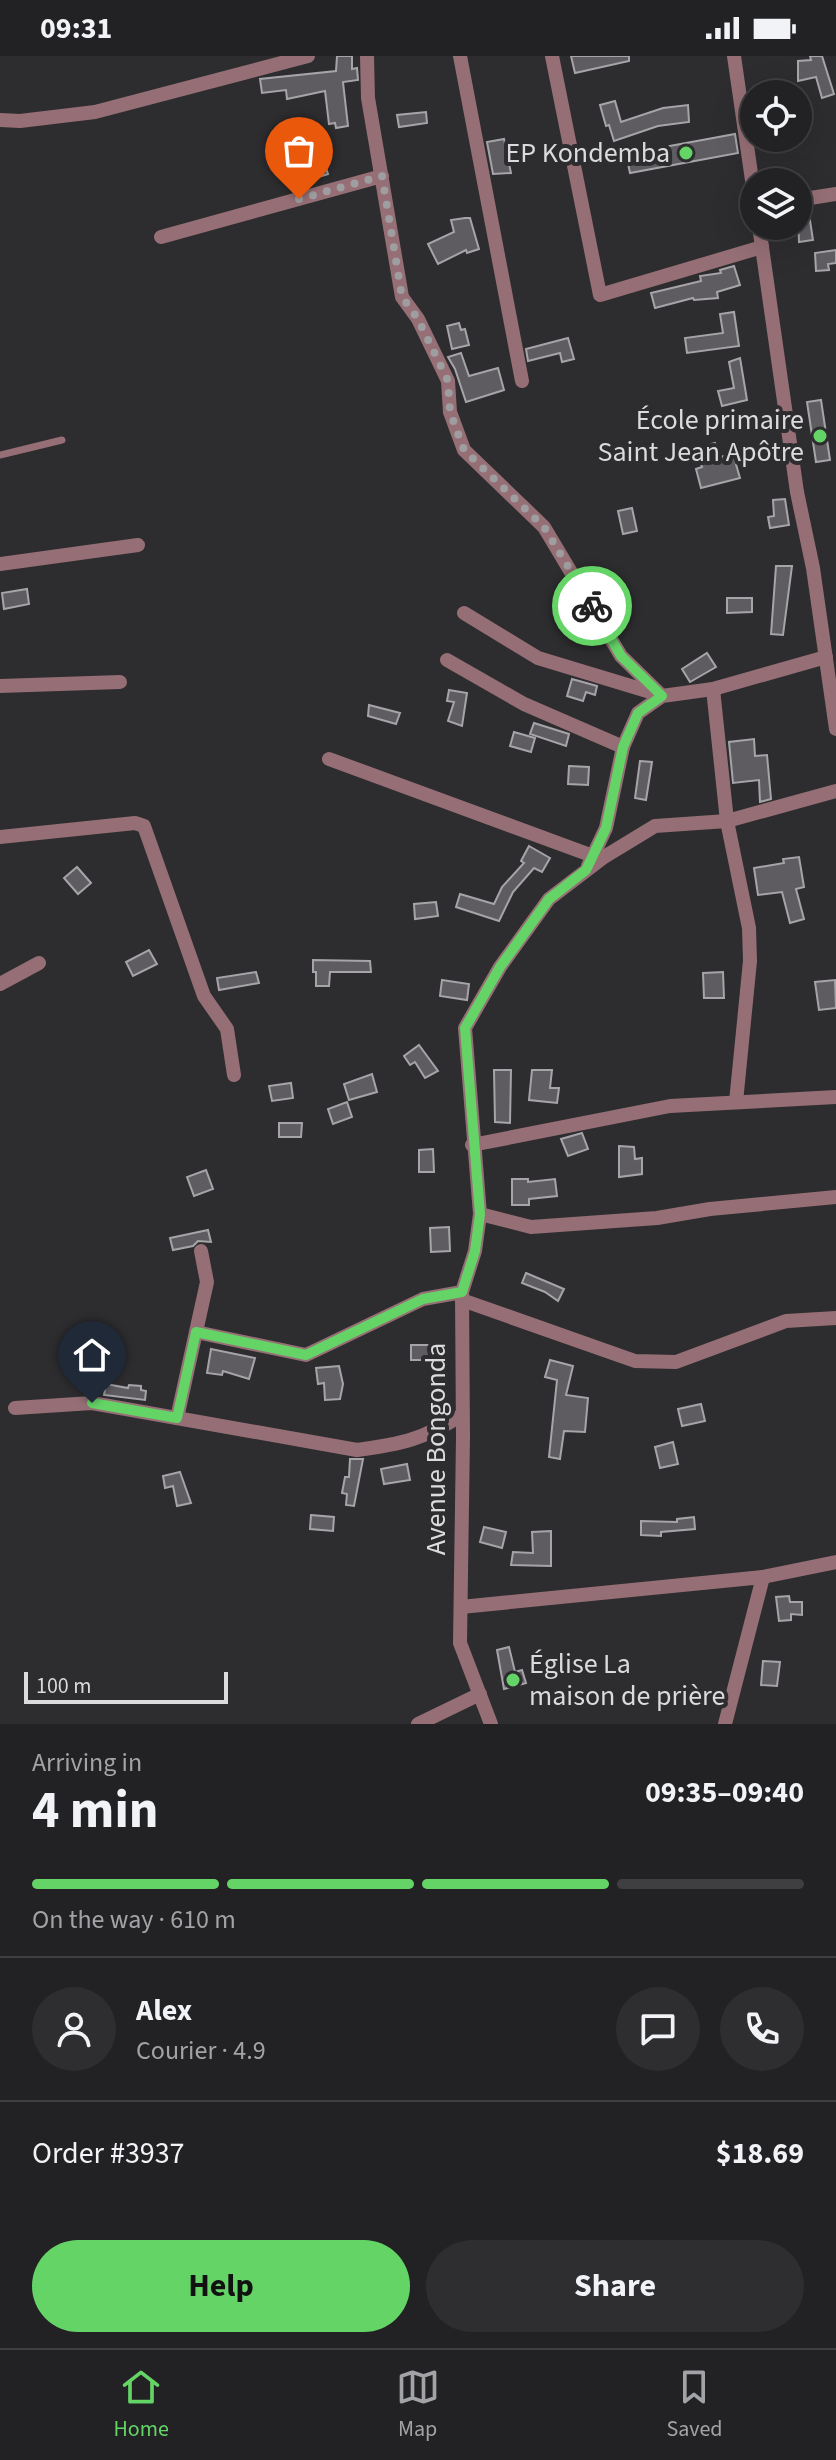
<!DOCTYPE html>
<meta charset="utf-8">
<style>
:root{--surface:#222123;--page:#2e2e30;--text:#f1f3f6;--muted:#a2a3a6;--line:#3f3e41;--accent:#65d467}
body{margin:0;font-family:"Source Sans 3",sans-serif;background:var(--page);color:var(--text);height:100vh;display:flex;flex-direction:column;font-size:30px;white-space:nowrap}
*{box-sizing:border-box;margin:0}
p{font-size:26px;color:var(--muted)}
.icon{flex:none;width:44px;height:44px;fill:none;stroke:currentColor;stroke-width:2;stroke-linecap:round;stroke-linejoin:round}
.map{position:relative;height:1668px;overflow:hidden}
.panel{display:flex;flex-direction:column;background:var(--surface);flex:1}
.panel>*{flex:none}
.buttons{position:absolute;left:740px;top:24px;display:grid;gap:16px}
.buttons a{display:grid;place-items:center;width:72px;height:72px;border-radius:50%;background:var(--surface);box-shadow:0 8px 32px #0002,0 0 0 2px var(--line);font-size:40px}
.scale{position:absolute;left:24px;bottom:20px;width:204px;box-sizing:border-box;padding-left:8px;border:4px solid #dbdadc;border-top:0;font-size:22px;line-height:28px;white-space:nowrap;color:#dbdadc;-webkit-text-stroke:6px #2d2c2f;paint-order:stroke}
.pin{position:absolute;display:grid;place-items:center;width:68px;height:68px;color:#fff;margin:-82px -34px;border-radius:50% 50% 50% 0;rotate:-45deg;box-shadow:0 0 8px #0007}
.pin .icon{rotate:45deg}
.courier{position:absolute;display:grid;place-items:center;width:80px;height:80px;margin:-40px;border:6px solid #65d467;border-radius:50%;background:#fff;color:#222;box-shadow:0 2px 10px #0007}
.headline em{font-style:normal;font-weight:700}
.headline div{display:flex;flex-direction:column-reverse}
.headline{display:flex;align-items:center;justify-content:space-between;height:136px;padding:0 32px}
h1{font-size:52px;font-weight:700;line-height:60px}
.bar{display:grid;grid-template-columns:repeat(4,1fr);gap:12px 8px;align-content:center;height:96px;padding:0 32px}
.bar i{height:10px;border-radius:6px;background:var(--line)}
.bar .active{background:var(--accent)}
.bar p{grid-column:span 4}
.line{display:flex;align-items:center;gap:20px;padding:0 32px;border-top:2px solid var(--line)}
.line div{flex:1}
.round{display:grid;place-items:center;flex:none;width:84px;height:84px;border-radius:42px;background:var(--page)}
.cta{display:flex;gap:16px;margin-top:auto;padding:16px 32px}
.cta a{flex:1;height:92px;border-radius:48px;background:var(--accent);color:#111;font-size:32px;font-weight:700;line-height:92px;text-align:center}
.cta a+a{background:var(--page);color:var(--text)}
.status{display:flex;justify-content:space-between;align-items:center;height:56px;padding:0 40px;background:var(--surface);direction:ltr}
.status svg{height:22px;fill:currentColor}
.dock{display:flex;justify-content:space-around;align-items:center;height:112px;border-top:2px solid var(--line);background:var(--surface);font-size:22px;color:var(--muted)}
.dock a{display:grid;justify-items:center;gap:4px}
.dock .active{color:var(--accent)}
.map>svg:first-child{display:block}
.building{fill:#5e5c60;stroke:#a6a4a8;stroke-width:2}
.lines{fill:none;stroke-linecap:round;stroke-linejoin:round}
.service{stroke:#956f75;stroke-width:7}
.minor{stroke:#956f75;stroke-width:14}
.done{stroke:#9e9d9f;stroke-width:8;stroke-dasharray:0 14.4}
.route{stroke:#65d467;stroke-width:10}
.poi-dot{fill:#65d467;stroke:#2d2c2f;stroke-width:3}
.labels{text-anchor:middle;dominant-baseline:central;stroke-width:8;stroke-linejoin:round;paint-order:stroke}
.poi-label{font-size:28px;fill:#dbdadc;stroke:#2d2c2f;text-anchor:end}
.street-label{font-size:28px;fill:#dbdadc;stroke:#2d2c2f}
</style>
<div class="status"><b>09:31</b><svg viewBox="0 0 49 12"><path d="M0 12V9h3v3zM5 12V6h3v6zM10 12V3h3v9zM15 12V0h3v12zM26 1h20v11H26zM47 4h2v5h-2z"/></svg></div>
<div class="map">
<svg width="836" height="1668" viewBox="0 0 836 1668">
<rect width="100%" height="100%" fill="#2d2c2f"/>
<g class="building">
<polygon points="337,0 352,0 352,13 357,12 358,24 343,26 348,70 336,72 335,67 329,68 325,35 287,43 286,34 262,37 260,23 336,15"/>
<polygon points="571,0 629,0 629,5 575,17"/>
<polygon points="810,0 822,0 834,38 822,42 816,21 798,25 798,5 811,4"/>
<polygon points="615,45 621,66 663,52 688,49 689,66 658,70 614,85 609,69 606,70 600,49"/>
<polygon points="426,56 427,67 399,71 397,59"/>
<polygon points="735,78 738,97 630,117 626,98"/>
<polygon points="504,83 511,117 493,118 487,86"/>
<polygon points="321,96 328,118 312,123 305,101"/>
<polygon points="809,158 813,184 799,186 798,160"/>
<polygon points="465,162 470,162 479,193 467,197 466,194 438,208 428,188 454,176 451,164"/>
<polygon points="836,194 836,207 828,208 829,214 816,215 815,197"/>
<polygon points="734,210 740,229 717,236 718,242 694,244 693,242 655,252 651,237 701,225 700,220 721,217 720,214"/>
<polygon points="734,256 739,290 687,297 685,282 723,277 720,258"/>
<polygon points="459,267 461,274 465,273 469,289 452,293 447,270"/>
<polygon points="568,282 574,303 562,306 560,297 528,305 526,293"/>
<polygon points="461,297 469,320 498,312 504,334 466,346 455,313 448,301"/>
<polygon points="740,302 747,344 722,350 718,335 734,332 729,306"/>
<polygon points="821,344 830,404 816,406 807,346"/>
<polygon points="715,387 720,401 733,398 740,422 701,432 696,413 702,411 697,392"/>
<polygon points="785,443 789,469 770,472 768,461 774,460 773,444"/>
<polygon points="632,452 637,475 623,478 618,455"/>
<polygon points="776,510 792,510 783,579 771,578"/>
<polygon points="27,533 29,548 4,553 2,537"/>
<polygon points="727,542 752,542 752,556 727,557"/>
<polygon points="707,597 716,611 690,626 682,613"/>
<polygon points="572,623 597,630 595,639 586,636 583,645 567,640"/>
<polygon points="449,634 467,637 462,670 448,665 454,646 447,645"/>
<polygon points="369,649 400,657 396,668 368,660"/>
<polygon points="534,667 569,678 566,690 530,678"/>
<polygon points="514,676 535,682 531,696 510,690"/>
<polygon points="754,683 755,700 767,699 771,743 760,746 759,724 733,727 729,686"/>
<polygon points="640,705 652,706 646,744 635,742"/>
<polygon points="569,710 589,711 588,729 568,728"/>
<polygon points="529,790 550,802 542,816 534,812 513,836 499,865 456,851 460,838 494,848 502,831 524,807 521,805"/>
<polygon points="799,801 804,831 796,833 804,863 790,867 782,836 758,839 754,812 784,807 783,803"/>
<polygon points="77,811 91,827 78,838 64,822"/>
<polygon points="436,846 438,860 415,863 414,848"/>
<polygon points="149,894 157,908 133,920 126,906"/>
<polygon points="313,904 370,905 371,916 330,916 329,930 316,930 316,916 313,916"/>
<polygon points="256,916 259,927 219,934 217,922"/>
<polygon points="723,916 724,942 704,942 703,917"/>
<polygon points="442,924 469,928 467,944 440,940"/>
<polygon points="835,924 836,952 819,954 815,926"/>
<polygon points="419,989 438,1015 425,1022 415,1006 410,1009 404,1000"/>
<polygon points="494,1014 511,1014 510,1067 495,1066"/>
<polygon points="532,1014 552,1014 550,1032 559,1032 557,1047 529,1044"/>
<polygon points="372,1018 377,1036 349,1044 344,1028"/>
<polygon points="291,1027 293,1042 272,1045 269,1030"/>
<polygon points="347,1046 352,1061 333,1068 328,1053"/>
<polygon points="279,1067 302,1067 301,1081 279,1081"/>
<polygon points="582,1077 588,1093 568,1100 561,1083"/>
<polygon points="619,1090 634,1091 635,1103 642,1102 642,1118 619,1121"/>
<polygon points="433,1093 434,1116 419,1116 419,1094"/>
<polygon points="206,1114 213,1133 194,1140 187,1121"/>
<polygon points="512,1123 528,1123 528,1126 555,1123 557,1140 529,1143 529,1149 512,1149"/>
<polygon points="449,1171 450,1195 431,1196 430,1172"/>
<polygon points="208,1174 211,1186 198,1185 193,1190 173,1194 170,1182"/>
<polygon points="526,1217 564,1233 558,1245 545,1236 522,1227"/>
<rect x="411" y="1289" width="26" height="15"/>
<polygon points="211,1293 255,1302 249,1323 223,1315 222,1319 207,1317"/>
<polygon points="550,1304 573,1310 566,1339 588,1342 585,1376 564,1375 560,1403 549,1401 557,1324 545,1321"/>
<polygon points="339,1310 343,1328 340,1343 325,1344 324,1327 318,1328 316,1312"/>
<polygon points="106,1328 128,1332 129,1329 141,1330 141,1334 146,1335 145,1344 104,1339"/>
<polygon points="701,1348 705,1365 682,1370 678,1353"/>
<polygon points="673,1386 678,1408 660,1412 655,1391"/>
<polygon points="350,1403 363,1403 354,1450 346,1449 347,1438 342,1437 345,1421 349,1421"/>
<polygon points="407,1408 410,1424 384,1428 381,1413"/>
<polygon points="180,1416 191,1447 177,1450 173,1430 165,1432 163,1420"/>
<polygon points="311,1459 334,1461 333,1475 310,1473"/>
<polygon points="694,1461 695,1473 661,1476 661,1480 641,1479 641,1465 677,1466 677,1463"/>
<polygon points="484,1471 506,1476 502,1492 480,1486"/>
<polygon points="551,1475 551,1510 511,1509 513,1496 533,1497 532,1476"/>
<polygon points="789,1540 790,1546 802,1546 802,1559 791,1558 791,1564 779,1565 776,1541"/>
<polygon points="509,1591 515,1616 522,1614 526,1627 504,1633 497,1594"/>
<polygon points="763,1605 780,1606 777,1630 761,1629"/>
</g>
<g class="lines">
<polyline class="service" points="0,399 62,384"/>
<g class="minor">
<polyline points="367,0 368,42 402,241 418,263 448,325 450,356 464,394 544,471 621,600 662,640"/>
<polyline points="460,0 522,325"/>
<polyline points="552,0 600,239 762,191"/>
<polyline points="734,0 754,138"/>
<polyline points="0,64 20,65 95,56 308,0"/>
<polyline points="798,144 836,138"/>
<polyline points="759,170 797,436 813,512 836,673"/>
<polyline points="161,181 382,120"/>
<polyline points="0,508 138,489"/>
<polyline points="464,557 538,602 657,638"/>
<polyline points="447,604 524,648 623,691"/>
<polyline points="0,630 120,626"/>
<polyline points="713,633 727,765 749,872 750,905 736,1046"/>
<polyline points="329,703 593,800"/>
<polyline points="0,781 135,767 144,770 204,940 227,973 234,1019"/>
<polyline points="588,810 606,772 623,691 638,657 662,640 713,633 826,601"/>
<polyline points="0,928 39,907"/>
<polyline points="472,1089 670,1050 836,1041"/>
<polyline points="480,1158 531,1171 657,1162 710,1153 836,1141"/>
<polyline points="462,1244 635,1305 676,1306 786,1265 836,1262"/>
<polyline points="196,1276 306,1299 423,1243 462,1236"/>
<path d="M 15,1352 L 92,1347 L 357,1394 C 403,1388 423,1383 462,1359"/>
<polyline points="177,1362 207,1226 201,1195"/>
<polyline points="461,1551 763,1521 836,1506"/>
<polyline points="418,1668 480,1638"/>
<polyline points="491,1668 460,1587 463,1381 462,1236 475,1195 480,1158 465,972 500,911 549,843 604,801 655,770 727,765 836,735"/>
<polyline points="725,1668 763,1521"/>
</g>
</g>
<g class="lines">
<polyline class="done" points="299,143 382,120 402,241 418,263 448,325 450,356 464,394 544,471 592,550"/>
<polyline class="route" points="92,1347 177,1362 196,1276 306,1299 423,1243 462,1236 475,1195 480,1158 465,972 500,911 549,843 586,814 606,772 623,691 638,657 662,640 621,600 592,550"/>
</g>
<g class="poi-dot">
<circle cx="686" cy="97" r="8"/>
<circle cx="820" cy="380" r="8"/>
<circle cx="513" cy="1624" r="8"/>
</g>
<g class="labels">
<g class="poi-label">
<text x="670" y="97">EP Kondemba</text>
<text x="804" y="364">École primaire<tspan x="804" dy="32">Saint Jean Apôtre</tspan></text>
<text x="529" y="1608" text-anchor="start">Église La<tspan x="529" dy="32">maison de prière</tspan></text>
</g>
<g class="street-label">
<text transform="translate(436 1393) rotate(-90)">Avenue Bongonda</text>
</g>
</g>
</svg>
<div class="buttons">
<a><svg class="icon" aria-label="locate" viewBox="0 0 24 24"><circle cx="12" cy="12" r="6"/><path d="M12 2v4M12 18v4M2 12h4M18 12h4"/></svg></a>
<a><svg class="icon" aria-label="layers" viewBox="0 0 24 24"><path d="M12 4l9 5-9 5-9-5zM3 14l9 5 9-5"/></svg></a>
</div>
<div class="scale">100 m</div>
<div class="pin" style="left:299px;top:143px;background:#ea580c"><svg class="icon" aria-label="bag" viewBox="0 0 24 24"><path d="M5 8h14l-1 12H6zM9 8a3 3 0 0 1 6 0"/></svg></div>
<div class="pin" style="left:92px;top:1347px;background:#1f2937"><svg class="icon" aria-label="home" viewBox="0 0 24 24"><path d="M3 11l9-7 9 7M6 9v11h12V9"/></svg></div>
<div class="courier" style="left:592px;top:550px"><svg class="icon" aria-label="bike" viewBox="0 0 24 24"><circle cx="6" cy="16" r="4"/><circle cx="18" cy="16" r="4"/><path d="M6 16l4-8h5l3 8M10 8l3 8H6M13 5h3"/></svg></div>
</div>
<section class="panel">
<div class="headline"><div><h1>4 min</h1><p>Arriving in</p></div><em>09:35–09:40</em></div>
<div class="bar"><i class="active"></i><i class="active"></i><i class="active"></i><i></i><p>On the way · 610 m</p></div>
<div class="line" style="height:144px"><a class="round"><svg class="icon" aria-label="person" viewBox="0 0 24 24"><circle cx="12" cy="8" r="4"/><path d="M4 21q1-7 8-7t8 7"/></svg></a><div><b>Alex</b><p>Courier · 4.9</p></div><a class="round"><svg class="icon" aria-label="chat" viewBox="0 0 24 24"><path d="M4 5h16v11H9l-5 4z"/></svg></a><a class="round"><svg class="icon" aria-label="phone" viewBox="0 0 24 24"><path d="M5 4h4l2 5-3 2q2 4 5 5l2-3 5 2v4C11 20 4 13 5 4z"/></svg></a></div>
<div class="line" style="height:104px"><div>Order #3937</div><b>$18.69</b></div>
<div class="cta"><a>Help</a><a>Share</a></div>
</section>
<nav class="dock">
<a class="active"><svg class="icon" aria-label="home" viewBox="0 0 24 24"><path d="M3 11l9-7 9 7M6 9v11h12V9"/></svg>Home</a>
<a><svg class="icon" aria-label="map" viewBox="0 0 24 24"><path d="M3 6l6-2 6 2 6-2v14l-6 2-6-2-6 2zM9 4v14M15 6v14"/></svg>Map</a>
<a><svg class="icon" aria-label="saved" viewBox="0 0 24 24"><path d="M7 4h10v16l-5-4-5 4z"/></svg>Saved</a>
</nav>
